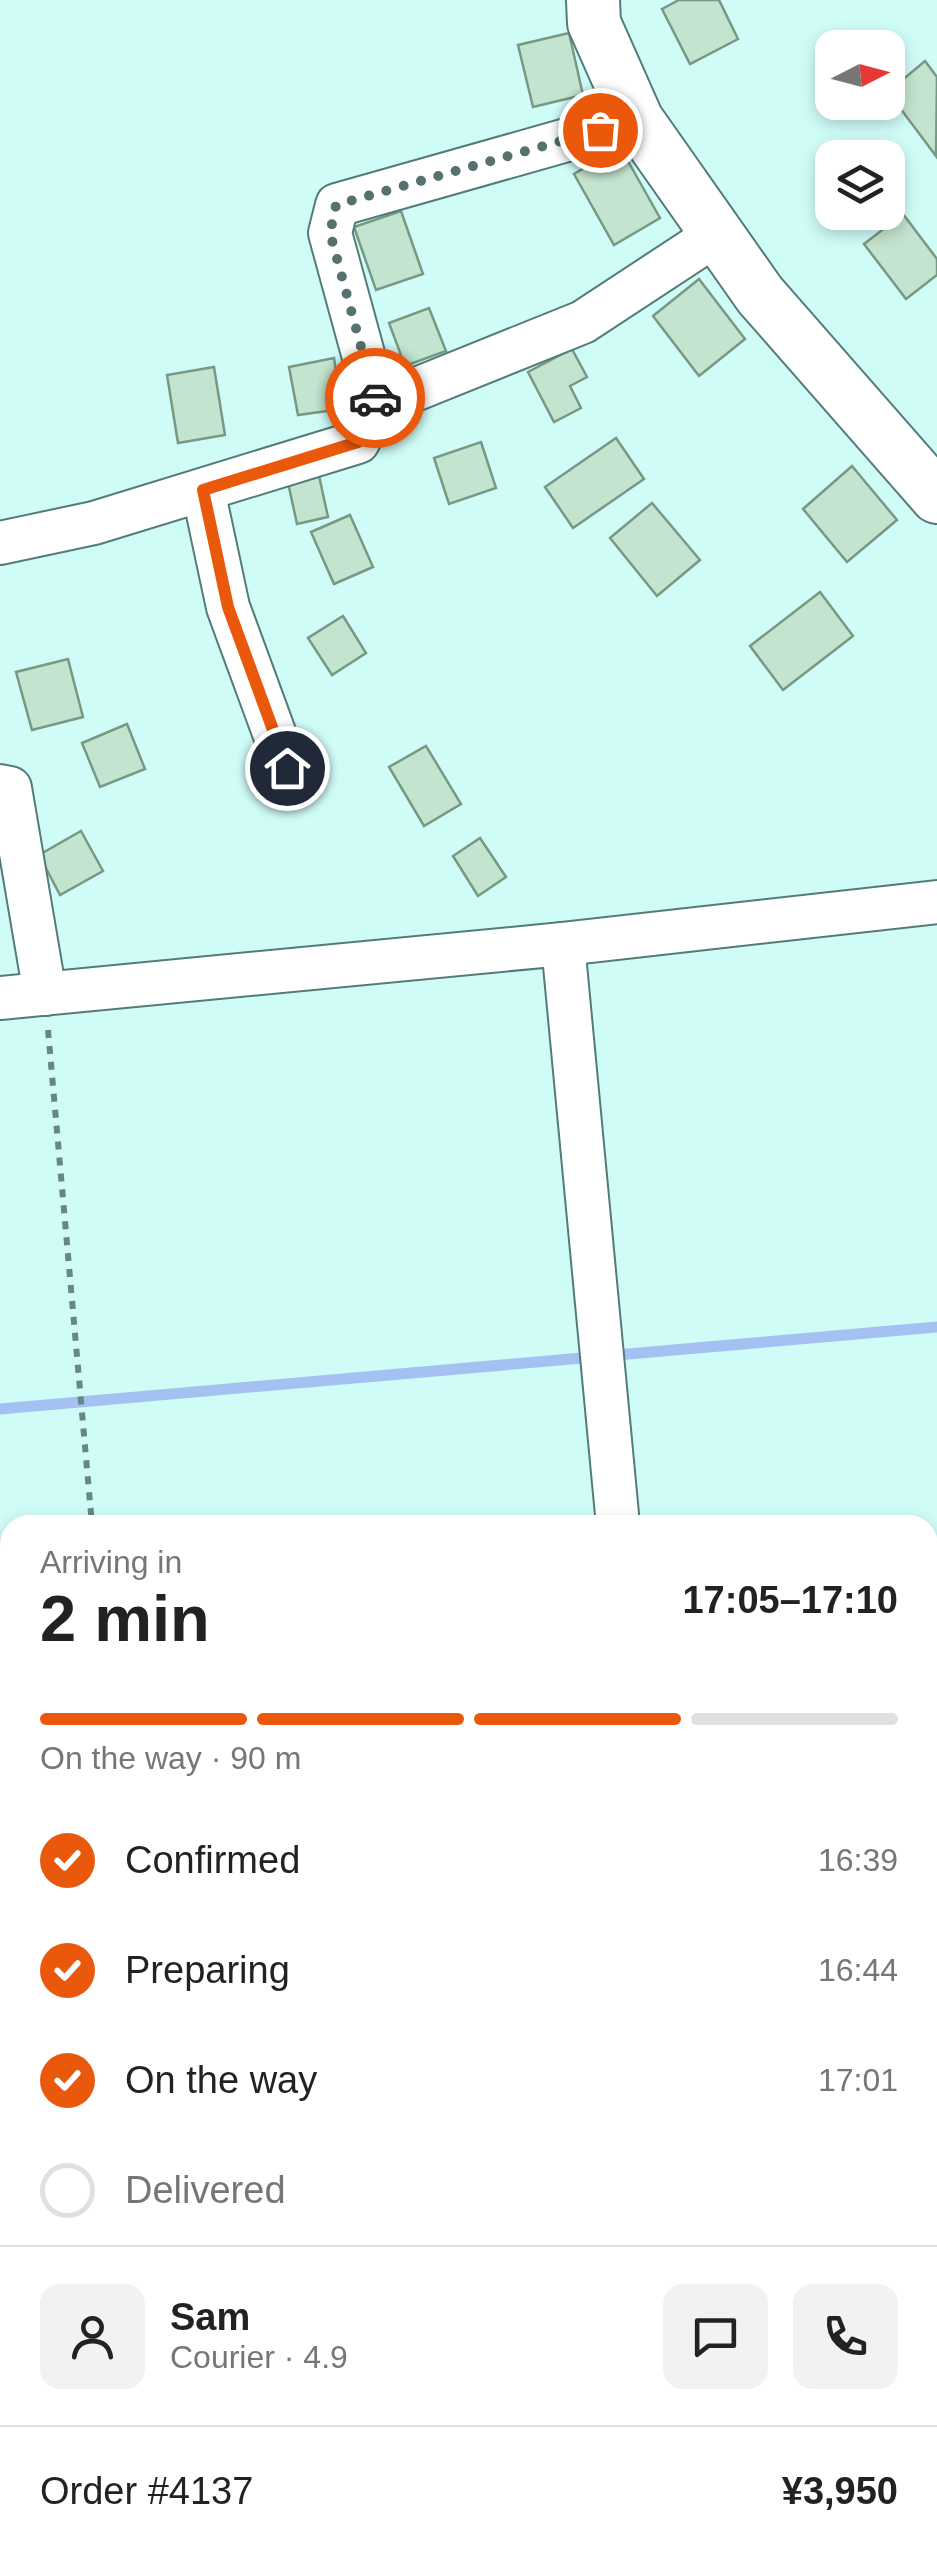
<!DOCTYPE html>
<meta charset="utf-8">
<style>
:root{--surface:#fff;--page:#f2f2f2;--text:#222;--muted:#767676;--line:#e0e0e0;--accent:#ea580c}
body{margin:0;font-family:Arial,sans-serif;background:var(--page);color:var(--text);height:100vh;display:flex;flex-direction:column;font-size:38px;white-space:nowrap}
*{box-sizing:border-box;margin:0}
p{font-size:32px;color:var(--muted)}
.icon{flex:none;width:55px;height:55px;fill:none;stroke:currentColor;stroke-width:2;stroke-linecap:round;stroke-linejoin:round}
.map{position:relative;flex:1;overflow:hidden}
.side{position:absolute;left:0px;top:1515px;width:938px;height:1060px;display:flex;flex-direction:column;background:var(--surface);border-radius:30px 30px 0 0;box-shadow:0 5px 15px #0003}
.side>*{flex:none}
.needle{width:65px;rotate:84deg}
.tools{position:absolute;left:815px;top:30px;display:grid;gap:20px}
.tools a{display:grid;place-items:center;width:90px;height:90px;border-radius:20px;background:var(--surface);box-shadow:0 5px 15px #0003;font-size:50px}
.pin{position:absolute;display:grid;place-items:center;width:85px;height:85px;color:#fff;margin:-42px;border:5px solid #fff;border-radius:50%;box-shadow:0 2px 10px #0007}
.courier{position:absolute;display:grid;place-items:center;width:100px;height:100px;margin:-50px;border:8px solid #ea580c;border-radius:50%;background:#fff;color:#222;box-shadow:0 2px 12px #0007}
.overview em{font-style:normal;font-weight:600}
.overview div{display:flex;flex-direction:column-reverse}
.overview{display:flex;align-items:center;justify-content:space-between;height:170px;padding:0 40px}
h1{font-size:65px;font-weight:600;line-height:75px}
.bar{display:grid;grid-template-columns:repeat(4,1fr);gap:15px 10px;align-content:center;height:120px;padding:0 40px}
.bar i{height:12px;border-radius:8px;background:var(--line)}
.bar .current{background:var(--accent)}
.bar p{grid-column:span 4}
.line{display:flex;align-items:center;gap:25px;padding:0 40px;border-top:2px solid var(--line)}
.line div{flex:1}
.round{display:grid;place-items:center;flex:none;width:105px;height:105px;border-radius:20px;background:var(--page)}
ol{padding:0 40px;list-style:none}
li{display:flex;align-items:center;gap:30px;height:110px}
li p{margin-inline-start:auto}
li .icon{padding:10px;border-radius:50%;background:var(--accent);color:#fff;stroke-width:4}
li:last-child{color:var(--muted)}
li i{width:55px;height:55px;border:5px solid var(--line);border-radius:50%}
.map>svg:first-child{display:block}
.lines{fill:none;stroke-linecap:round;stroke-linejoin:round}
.stream{stroke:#a3c2f1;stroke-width:11}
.building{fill:#c3e4ce;stroke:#799884;stroke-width:2.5}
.minor-casing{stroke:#537c79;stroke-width:46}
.tertiary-casing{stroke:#537c79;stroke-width:56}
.path{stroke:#698684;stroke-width:6;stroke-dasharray:8 8;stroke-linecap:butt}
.minor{stroke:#fff;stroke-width:42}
.tertiary{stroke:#fff;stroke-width:52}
.done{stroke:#56716f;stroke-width:10;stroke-dasharray:0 18}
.route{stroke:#ea580c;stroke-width:12}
</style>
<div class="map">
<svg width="937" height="2575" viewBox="0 0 937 2575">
<rect width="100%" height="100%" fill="#d0fcf8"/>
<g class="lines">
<g class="stream">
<polyline points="0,1409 937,1327"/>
<polyline points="928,2563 937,2562"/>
<polyline points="800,2575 910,2565"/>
</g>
</g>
<g class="building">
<polygon points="679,0 719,0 738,39 690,64 662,9"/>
<polygon points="569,33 583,95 533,107 518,45"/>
<polygon points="925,61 937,77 936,156 888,92"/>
<polygon points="620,147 660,218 614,245 574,174"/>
<polygon points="401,211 423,274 376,290 354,227"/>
<polygon points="903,214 937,259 937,275 906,299 864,244"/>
<polygon points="699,279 745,339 699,376 653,316"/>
<polygon points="429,308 446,351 405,366 389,323"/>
<polygon points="572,349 587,377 570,386 581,408 554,422 528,372"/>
<polygon points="334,358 342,409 298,415 289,367"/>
<polygon points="214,367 225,435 178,443 167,375"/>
<polygon points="616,438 644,479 573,528 545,487"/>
<polygon points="481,442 496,488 449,504 434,458"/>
<polygon points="852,466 897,520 847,562 803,509"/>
<polygon points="318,471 328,517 297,524 287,478"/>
<polygon points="652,503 700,560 657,596 610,538"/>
<polygon points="350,515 373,567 334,584 311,532"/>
<polygon points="820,592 853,636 783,690 750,646"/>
<polygon points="343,616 366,653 332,675 308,638"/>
<polygon points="68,659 83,717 32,730 16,672"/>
<polygon points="127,724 145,769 100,787 82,743"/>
<polygon points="426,746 461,804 424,826 389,767"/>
<polygon points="81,831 103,871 60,895 39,855"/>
<polygon points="480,838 506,877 478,896 453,856"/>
</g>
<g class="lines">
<defs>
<g id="minor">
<polyline points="377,405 330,233 337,205 637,120"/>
<polyline points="203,490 228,607 287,768"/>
<polyline points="0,543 94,523 358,442 377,405 583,322 717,234"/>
<polyline points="0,786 10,788 45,994"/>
<polyline points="563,944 618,1525"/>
<polyline points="0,998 563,944 937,902"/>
<polyline points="719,2565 720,2575"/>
</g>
<g id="tertiary">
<polyline points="593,0 594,23 637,120 760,295 937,497"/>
<polyline points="928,1966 937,1965"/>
<polyline points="0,2061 10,2060"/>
</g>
</defs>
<use href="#minor" class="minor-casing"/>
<use href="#tertiary" class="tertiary-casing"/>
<g class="path">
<polyline points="48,1030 92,1525"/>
<polyline points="189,2565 190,2575"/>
</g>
<use href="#minor" class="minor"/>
<use href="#tertiary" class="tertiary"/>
</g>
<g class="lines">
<polyline class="done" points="375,398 330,233 336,205 600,130"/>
<polyline class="route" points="287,768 228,607 203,490 358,442 377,404 375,398"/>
</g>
</svg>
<div class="tools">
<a><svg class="needle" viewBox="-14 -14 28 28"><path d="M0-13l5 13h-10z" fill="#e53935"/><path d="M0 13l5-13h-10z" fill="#767676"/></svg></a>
<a><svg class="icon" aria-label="layers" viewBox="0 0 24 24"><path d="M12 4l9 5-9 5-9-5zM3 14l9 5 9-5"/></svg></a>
</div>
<div class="pin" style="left:600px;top:130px;background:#ea580c"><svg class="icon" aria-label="bag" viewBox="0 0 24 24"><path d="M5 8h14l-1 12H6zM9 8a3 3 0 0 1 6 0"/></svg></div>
<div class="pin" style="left:287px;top:768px;background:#1f2937"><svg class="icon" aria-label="home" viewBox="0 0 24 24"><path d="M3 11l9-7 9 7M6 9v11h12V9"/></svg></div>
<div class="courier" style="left:375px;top:398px"><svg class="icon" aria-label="car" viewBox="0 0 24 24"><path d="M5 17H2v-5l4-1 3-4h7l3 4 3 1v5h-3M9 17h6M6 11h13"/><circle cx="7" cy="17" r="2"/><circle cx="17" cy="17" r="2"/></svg></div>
<section class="side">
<div class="overview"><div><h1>2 min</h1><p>Arriving in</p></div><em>17:05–17:10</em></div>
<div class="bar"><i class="current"></i><i class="current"></i><i class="current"></i><i></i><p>On the way · 90 m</p></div>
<ol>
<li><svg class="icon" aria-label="check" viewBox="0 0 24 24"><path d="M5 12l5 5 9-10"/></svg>Confirmed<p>16:39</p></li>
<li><svg class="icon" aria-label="check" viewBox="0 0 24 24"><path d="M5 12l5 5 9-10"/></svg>Preparing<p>16:44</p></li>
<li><svg class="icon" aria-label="check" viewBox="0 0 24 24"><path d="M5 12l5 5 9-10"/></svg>On the way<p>17:01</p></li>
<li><i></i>Delivered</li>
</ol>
<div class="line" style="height:180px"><a class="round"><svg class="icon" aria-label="person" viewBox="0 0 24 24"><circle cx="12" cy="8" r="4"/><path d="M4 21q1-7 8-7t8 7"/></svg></a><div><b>Sam</b><p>Courier · 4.9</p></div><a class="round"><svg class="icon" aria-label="chat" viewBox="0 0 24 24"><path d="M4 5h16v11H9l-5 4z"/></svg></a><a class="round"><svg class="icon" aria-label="phone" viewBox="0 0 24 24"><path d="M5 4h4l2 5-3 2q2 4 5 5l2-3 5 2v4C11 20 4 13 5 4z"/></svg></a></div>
<div class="line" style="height:130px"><div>Order #4137</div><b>¥3,950</b></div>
</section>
</div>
